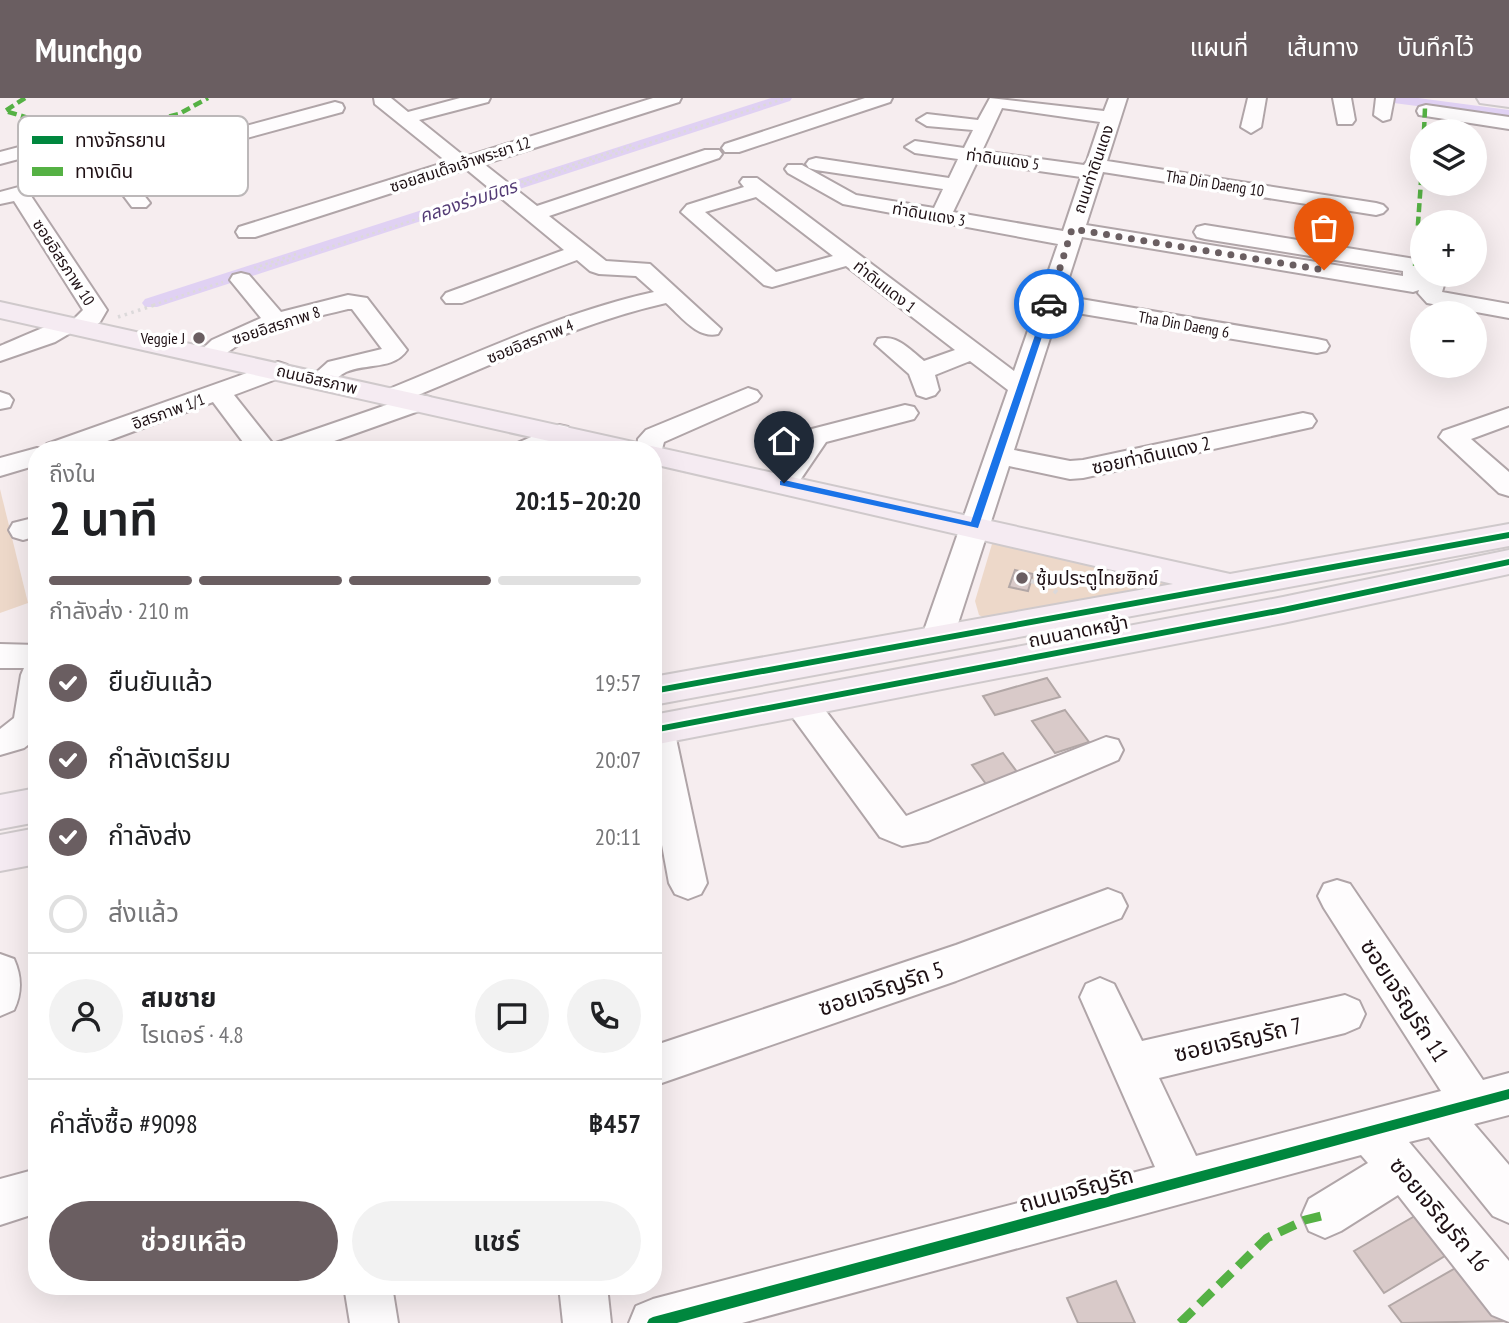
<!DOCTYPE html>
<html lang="th">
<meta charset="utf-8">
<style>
:root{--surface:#fff;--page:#f2f2f2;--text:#202124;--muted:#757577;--line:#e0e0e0;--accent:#6a5e61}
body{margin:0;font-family:"PT Sans Narrow","Noto Sans Thai",sans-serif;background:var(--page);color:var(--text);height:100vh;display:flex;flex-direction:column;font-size:26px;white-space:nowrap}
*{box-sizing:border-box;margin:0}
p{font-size:23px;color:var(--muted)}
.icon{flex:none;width:38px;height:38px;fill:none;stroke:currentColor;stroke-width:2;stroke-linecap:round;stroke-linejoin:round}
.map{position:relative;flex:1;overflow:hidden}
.panel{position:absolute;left:28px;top:343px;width:634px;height:854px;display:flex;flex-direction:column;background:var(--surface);border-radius:28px;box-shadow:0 7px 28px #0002}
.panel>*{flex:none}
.fabs{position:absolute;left:1410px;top:21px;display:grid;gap:14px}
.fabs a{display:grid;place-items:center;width:77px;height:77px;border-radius:50%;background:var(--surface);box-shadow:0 7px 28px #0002;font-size:35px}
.pin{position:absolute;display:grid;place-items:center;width:60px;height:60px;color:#fff;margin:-72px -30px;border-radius:50% 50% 50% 0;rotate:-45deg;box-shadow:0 0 7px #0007}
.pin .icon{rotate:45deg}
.courier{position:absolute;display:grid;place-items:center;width:70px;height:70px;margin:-35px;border:5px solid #1a73e8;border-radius:50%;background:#fff;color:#222;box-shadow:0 2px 9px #0007}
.summary em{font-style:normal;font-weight:600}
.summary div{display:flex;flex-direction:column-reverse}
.summary{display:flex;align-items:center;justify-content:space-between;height:119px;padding:0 21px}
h1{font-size:46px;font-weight:600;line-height:52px}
.bar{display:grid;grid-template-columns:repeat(4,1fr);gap:10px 7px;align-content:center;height:84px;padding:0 21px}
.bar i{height:9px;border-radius:5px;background:var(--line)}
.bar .on{background:var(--accent)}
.bar p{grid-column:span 4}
.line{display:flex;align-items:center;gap:18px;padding:0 21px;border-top:2px solid var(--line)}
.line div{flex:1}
.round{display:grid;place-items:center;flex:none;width:74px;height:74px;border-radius:37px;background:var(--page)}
ol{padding:0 21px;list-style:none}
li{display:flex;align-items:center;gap:21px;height:77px}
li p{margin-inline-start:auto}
li .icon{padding:7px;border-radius:50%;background:var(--accent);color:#fff;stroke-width:4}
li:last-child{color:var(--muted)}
li i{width:38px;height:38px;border:4px solid var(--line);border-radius:50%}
.button{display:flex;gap:14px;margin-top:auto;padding:14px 21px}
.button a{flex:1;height:80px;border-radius:42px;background:var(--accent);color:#fff;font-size:28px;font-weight:600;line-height:80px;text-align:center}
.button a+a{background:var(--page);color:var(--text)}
header{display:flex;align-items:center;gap:42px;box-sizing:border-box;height:98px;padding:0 35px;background:var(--accent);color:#fff}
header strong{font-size:33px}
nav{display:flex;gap:38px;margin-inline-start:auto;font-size:24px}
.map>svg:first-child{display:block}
.green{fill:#edd8c9}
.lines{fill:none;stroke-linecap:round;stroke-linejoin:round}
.canal{fill:#e0d1f3;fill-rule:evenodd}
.building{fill:#d9cac9;stroke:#b2a7a6;stroke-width:2}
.minor-casing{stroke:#b0a5a8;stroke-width:4}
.major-casing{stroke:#cfc9cb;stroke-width:4}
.path-far2{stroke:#dcd9da;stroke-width:2.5;stroke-dasharray:2.5 3.5;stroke-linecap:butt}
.path-far1{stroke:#dcd9da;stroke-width:3.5;stroke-dasharray:2.5 4.5;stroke-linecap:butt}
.path{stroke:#dcd9da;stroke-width:4.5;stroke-dasharray:3.5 5;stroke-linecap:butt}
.minor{fill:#fefcfd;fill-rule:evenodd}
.major{fill:#f5ebf2;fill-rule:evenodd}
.quiet-far1{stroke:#55b144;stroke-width:4.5;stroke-dasharray:9 4.5;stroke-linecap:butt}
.quiet{stroke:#55b144;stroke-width:9;stroke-dasharray:18 9;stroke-linecap:butt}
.cycleway-casing{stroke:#fff;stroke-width:4}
.cycleway{fill:#00873e;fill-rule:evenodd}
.route{fill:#1a73e8}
.done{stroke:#6a5e61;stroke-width:7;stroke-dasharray:0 12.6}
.poi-dot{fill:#6a5e61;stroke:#fff;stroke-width:2.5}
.labels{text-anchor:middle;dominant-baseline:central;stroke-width:7;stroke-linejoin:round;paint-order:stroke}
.far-street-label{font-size:16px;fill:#1f1115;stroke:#fff}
.far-poi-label{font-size:16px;fill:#1f1115;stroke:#fff;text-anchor:end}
.far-water-label{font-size:18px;font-style:italic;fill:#533b75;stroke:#fff}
.street-label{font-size:19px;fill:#1f1115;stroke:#fff}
.poi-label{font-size:19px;fill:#1f1115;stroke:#fff;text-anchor:start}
.near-street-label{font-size:23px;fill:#1f1115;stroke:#fff}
.key{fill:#fff;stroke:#bcb8b9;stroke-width:2}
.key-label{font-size:19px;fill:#1f1115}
</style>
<header>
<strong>Munchgo</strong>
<nav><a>แผนที่</a><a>เส้นทาง</a><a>บันทึกไว้</a></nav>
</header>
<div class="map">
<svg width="1509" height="1225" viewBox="0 0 1509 1225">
<rect width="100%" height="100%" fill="#f6edef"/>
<g class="green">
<polygon points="0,391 28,505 0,515"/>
<polygon points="1002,444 1174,486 1167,489 986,521 979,517 975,503 992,446"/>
</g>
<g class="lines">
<g class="canal">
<polygon points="771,0 792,0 790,3 157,209 145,209 142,205 145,201"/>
<polygon points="1379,0 1418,0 1509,12 1509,20 1386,4"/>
</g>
</g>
<g class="building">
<polygon points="1015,472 1033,476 1028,493 1009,489"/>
<polygon points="1047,580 1060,599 995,617 983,598"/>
<polygon points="1065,612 1089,644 1055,655 1032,623"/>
<polygon points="1003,655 1020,678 989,690 972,667"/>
<polygon points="1427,1111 1458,1150 1384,1195 1354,1153"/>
<polygon points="1466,1164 1509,1218 1509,1223 1402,1225 1389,1208"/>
<polygon points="1116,1183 1135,1225 1078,1225 1067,1200"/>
</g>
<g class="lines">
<defs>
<g id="minor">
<path d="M 374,0 L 391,0 L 408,14 L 460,0 L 490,0 L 488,4 L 419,22 L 465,59 L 653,0 L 681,0 L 679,4 L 484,66 L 537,108 L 705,52 L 719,52 L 722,56 L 719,60 L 549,118 L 606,163 L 650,166 L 721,231 L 718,236 C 697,241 681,218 666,205 C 581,224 499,264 418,297 L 430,299 L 434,304 L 430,309 L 309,352 L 249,352 L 213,304 L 83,352 L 37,352 L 37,367 L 0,378 L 0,360 L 37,350 L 44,351 L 47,346 L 278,264 L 287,267 L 291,272 L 287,277 L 234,297 L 273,346 L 392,305 L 384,303 L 380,298 L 384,293 C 471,258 562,214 654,194 L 636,178 L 599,176 L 590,173 L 577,162 L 462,205 L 446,205 L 442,200 L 446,195 L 564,152 L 466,71 L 255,139 L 239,139 L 236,134 L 239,129 L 447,64 L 375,6 Z"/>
<polygon points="865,0 892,0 890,4 739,54 725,54 722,50 725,46"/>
<path d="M 990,0 L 1104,13 L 1109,0 L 1127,0 L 1107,63 L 1376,105 L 1383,107 L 1387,111 L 1383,115 L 1376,117 L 1103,74 L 1086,127 L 1403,178 L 1403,173 L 1205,141 L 1197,139 L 1194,134 L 1197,129 L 1205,127 L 1415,161 L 1423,163 L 1423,177 L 1447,177 L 1442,194 L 1509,206 L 1509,220 L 1427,205 L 1418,195 L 1419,192 L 1413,194 L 1082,139 L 1063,198 L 1317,241 L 1326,243 L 1329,248 L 1326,253 L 1317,255 L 1059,212 L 1014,352 L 1070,363 L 1083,362 L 1303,315 L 1312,317 L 1316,323 L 1312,329 L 1303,331 L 1083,380 L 1070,381 L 1009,368 L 953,541 L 948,549 L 937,552 L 926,549 L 921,541 L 1008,292 L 970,263 L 935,277 L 939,292 L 935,297 L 926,300 L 917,297 L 909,276 L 875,246 L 878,241 C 897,236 910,252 924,263 L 955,252 L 846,168 L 772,189 L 764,187 L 681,114 L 687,107 L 744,89 L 740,84 L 743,80 L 757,80 L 1014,273 L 1058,146 L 843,106 L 788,75 L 785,71 L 788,67 L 802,67 L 856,97 L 934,110 L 943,91 L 816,72 L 809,70 L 806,66 L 809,62 L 816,60 L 949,80 L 958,61 L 915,55 L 905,49 L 915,43 L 964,50 L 973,32 L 927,28 L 917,22 L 927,16 L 978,22 ZM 1002,10 L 1100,24 L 1087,63 L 1084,67 L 982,53 ZM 977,64 L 1081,79 L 1063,133 L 953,114 ZM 756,99 L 833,158 L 776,174 L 705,114 Z"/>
<polygon points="1248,0 1266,0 1261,29 1251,35 1241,29"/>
<polygon points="1333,0 1351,0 1355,22 1352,26 1338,26"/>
<polygon points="1376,0 1394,0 1390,21 1383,23 1374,17"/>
<path d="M 335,4 L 342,6 L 344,10 L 342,14 L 125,73 L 150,105 L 146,109 L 132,109 L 108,77 L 31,98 L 107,212 L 100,224 L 87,234 L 72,234 L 55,244 L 0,263 L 0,248 C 15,242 63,219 74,221 L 83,212 L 14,103 L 0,106 L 0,94 Z"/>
<polygon points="1426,7 1509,19 1509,31 1419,17 1417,13 1419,9"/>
<polygon points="38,44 48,50 45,54 0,66 0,54"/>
<path d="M 241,175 L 249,177 L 281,214 L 348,197 L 367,200 L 407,252 C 394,272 366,265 346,274 C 332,281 330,292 312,287 L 308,282 L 328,264 L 382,251 L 352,211 L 348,211 C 312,220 275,227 243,244 C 228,252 217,267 199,262 L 196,257 L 212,242 L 261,220 L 230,182 L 233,177 Z"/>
<polygon points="748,290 757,293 761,298 757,303 664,344 660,358 653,360 653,352 637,352 638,341 646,332"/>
<polygon points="0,294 9,297 13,302 10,309 0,311"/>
<polygon points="905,307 914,309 918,315 914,321 826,344 794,391 784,394 774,391 770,385 808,332"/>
<polygon points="1509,310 1509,327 1471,341 1509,374 1509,398 1499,395 1439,339 1443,333"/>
<path d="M 559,327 L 568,329 L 572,335 C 559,355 533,352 512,352 L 515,346 Z"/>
<polygon points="37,419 37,438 23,442 13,439 9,432 13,425"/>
<polygon points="0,546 37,547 37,640 24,650 0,657 0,631 14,620 21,577 24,570 0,570"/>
<polygon points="800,591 812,595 906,718 1106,639 1118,642 1123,652 1118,662 928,743 902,748 880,739 788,613 783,604 788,595"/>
<polygon points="657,618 669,622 674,631 707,785 701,796 688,801 675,796 669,785 653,698 653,619"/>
<polygon points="1337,782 1350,786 1483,982 1509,975 1509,1017 1474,1026 1509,1067 1509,1125 1493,1118 1429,1039 1409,1044 1509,1163 1509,1224 1492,1217 1398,1097 1341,1133 1325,1140 1309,1133 1302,1117 1309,1101 1368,1065 1361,1057 742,1225 629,1225 636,1208 653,1201 1155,1069 1080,899 1086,886 1100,880 1114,886 1142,943 1345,897 1359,903 1365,916 1359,929 1345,935 1159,980 1196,1058 1441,993 1324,810 1318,798 1324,786"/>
<polygon points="1108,791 1121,796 1127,808 1121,820 956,883 653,988 653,948 956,847"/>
<path d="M 0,856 L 14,861 C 22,879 22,895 14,912 L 0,918 Z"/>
<polygon points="37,1071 37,1115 0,1127 0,1081"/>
<polygon points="344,1188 392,1188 398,1225 350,1225"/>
<polygon points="559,1188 607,1188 611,1225 563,1225"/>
</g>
<g id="major">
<polygon points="1477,0 1509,0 1509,9 1480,5"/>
<polygon points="0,204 1230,476 1509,426 1509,448 653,607 653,579 1173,486 653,366 653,352 589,352 0,220"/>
<polygon points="1509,452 1509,476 1283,525 653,647 653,617 1283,499"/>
<polygon points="37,690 37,724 0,731 0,697"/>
<polygon points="37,730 37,766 0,773 0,737"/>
</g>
</defs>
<use href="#minor" class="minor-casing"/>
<use href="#major" class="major-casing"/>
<g class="path-far2">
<polyline points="521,84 632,47"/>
<polyline points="524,86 786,0"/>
<polyline points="254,170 296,156"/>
<polyline points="258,172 486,99"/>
<polyline points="153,207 223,184"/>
</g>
<polyline class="path-far1" points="118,219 158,206"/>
<polyline class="path" points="1031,483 1047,487 1060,497"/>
<use href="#minor" class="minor"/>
<use href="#major" class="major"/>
<g class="quiet-far1">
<polyline points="25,0 5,13 89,38"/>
<polyline points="1424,33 1425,10"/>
<polyline points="38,50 179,16 208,0"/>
<polyline points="1415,168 1423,55"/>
</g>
<polyline class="quiet" points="1180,1225 1267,1140 1305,1122 1325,1117"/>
<defs>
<g id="cycleway">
<polygon points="1509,434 1509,440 653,596 653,590"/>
<polygon points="1509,461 1509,467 1283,515 653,635 653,629 1283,509"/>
<polygon points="1509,991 1509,1001 677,1225 647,1225 649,1221 653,1219"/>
</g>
</defs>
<use href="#cycleway" class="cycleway-casing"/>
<use href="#cycleway" class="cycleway"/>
</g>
<polygon class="route" points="1046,205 1053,206 978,430 780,387 780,383 784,382 971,424"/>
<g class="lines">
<polyline class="done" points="1049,206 1072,131 1324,172"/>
</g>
<g class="poi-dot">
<circle cx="199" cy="240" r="7"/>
<circle cx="1022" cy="480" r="7"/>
</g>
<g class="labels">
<g class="far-street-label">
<text transform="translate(1003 61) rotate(8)">ท่าดินแดง 5</text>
<text transform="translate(460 66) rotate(-18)">ซอยสมเด็จเจ้าพระยา 12</text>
<text transform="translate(1093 71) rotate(-71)">ถนนท่าดินแดง</text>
<text transform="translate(1215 85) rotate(9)">Tha Din Daeng 10</text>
<text transform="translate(929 116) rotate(10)">ท่าดินแดง 3</text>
<text transform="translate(64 164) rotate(57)">ซอยอิสรภาพ 10</text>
<text transform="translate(885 188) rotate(38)">ท่าดินแดง 1</text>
<text transform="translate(1184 226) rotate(10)">Tha Din Daeng 6</text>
<text transform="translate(276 227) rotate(-18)">ซอยอิสรภาพ 8</text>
<text transform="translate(530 243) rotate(-22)">ซอยอิสรภาพ 4</text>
<text transform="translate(317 281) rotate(13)">ถนนอิสรภาพ</text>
<text transform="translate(168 313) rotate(-20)">อิสรภาพ 1/1</text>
</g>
<g class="far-poi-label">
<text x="185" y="240">Veggie J</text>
</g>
<g class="far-water-label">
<text transform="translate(468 103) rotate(-18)">คลองร่วมมิตร</text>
</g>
<g class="street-label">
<text transform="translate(1151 357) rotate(-12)">ซอยท่าดินแดง 2</text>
<text transform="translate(1078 533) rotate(-11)">ถนนลาดหญ้า</text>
</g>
<g class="poi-label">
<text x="1036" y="480">ซุ้มประตูไทยซิกข์</text>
</g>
<g class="near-street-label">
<text transform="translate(881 890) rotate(-18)">ซอยเจริญรัถ 5</text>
<text transform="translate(1405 902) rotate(57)">ซอยเจริญรัถ 11</text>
<text transform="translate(1238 941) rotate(-13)">ซอยเจริญรัถ 7</text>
<text transform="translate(1076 1091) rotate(-15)">ถนนเจริญรัถ</text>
<text transform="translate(1440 1116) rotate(50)">ซอยเจริญรัถ 16</text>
</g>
</g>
<rect x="18" y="18" width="230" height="80" rx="10" class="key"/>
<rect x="32" y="38" width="31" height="8" fill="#00873e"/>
<rect x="32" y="69" width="31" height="9" fill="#55b144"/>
<g class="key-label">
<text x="75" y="49">ทางจักรยาน</text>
<text x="75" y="80">ทางเดิน</text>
</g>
</svg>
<div class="fabs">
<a><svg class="icon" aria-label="layers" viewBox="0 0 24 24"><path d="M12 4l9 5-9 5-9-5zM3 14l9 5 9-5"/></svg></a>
<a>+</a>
<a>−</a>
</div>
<div class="pin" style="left:1324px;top:172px;background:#ea580c"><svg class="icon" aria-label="bag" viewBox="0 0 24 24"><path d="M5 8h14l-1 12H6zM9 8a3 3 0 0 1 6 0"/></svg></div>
<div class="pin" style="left:784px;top:385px;background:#1f2937"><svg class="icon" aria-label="home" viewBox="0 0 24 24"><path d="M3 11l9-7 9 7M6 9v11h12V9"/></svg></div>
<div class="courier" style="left:1049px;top:206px"><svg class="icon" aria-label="car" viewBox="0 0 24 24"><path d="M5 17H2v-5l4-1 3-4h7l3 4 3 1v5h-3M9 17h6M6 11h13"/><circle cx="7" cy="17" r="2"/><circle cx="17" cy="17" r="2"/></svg></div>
<section class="panel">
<div class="summary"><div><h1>2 นาที</h1><p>ถึงใน</p></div><em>20:15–20:20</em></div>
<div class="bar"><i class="on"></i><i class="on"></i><i class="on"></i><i></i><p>กำลังส่ง · 210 m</p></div>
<ol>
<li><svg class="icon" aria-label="check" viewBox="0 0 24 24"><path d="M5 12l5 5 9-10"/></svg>ยืนยันแล้ว<p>19:57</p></li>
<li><svg class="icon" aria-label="check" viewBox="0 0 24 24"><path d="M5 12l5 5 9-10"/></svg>กำลังเตรียม<p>20:07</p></li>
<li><svg class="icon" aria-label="check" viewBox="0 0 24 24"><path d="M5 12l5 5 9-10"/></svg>กำลังส่ง<p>20:11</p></li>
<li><i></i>ส่งแล้ว</li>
</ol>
<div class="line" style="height:126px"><a class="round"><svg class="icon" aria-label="person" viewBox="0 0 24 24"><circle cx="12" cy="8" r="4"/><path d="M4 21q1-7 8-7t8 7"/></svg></a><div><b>สมชาย</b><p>ไรเดอร์ · 4.8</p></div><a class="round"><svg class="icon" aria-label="chat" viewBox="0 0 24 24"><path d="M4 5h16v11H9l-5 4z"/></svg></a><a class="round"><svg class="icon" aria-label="phone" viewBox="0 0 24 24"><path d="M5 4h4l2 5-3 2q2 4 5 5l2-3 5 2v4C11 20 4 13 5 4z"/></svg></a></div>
<div class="line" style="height:91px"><div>คำสั่งซื้อ #9098</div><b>฿457</b></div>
<div class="button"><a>ช่วยเหลือ</a><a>แชร์</a></div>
</section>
</div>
